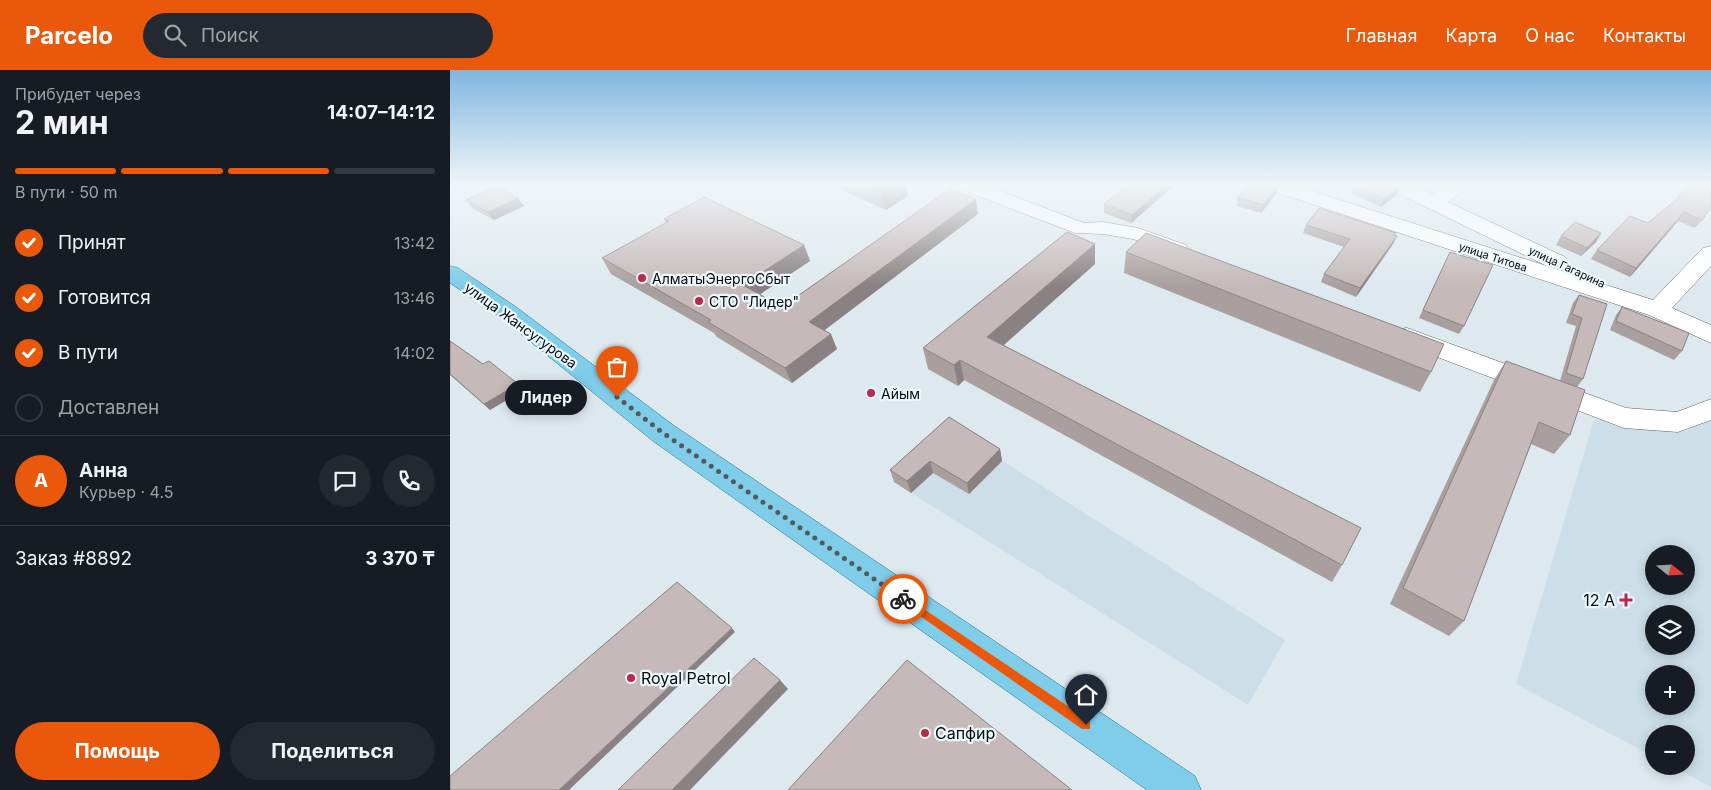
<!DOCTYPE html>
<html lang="ru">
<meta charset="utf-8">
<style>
:root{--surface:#171b24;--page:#242831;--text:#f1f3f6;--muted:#9ea1a6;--line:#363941;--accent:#ea580c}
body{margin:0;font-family:Inter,sans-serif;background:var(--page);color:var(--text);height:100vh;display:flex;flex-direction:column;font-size:19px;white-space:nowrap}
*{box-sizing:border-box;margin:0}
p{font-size:16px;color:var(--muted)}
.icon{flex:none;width:28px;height:28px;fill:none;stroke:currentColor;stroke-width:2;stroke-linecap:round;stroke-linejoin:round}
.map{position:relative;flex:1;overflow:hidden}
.side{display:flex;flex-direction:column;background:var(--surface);width:450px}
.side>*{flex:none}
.needle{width:32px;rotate:108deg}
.buttons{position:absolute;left:1195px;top:475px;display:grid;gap:10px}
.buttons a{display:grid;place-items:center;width:50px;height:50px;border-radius:50%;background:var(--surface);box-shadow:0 2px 12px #0003;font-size:25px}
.pin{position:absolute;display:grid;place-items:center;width:42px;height:42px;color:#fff;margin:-51px -21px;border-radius:50% 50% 50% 0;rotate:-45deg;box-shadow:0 0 5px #0007}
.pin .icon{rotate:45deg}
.courier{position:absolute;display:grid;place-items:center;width:50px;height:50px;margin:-25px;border:4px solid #ea580c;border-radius:50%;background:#fff;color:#222;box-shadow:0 1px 6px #0007}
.bubble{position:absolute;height:35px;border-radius:18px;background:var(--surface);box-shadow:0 2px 12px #0003;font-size:16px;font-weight:700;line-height:35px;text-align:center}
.headline em{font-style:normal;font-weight:700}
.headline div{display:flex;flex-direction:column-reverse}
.headline{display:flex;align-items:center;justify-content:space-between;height:85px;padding:0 15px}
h1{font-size:32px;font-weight:700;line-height:38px}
.bar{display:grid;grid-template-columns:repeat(4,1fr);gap:8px 5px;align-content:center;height:60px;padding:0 15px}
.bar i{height:6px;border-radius:4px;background:var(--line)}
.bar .on{background:var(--accent)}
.bar p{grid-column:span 4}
.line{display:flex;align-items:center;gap:12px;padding:0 15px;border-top:1px solid var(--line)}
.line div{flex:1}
.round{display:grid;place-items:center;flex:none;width:52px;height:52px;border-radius:26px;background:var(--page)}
ol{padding:0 15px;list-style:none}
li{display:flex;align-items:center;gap:15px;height:55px}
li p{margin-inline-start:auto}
li .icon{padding:5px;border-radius:50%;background:var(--accent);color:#fff;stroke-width:4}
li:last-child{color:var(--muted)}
li i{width:28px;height:28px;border:2px solid var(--line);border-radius:50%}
.button{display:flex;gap:10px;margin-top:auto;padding:10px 15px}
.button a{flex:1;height:58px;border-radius:30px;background:var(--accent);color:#fff;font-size:20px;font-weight:700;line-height:58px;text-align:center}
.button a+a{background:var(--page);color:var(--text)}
header{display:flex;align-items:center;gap:30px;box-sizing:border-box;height:70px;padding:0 25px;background:var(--accent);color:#fff}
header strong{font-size:24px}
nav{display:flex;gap:28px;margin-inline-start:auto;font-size:18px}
.search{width:350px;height:45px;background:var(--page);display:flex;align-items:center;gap:12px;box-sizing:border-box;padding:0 18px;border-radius:28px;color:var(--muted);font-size:19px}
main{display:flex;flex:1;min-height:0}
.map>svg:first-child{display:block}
.built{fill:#ccdfe8;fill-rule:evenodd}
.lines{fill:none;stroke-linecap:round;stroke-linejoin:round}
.minor-casing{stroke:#596267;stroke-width:1}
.major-casing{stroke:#1e7393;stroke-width:1}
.minor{fill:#fff;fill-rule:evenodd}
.major{fill:#7fcde9;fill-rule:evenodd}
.wall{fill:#a99f9f}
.shaded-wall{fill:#8a8282}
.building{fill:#c5b9b9;stroke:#8a8282}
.route{fill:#ea580c}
.done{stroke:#54595d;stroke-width:5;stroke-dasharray:0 9}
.poi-dot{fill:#ba2948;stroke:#ebf7fc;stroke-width:2}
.labels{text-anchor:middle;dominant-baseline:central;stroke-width:4.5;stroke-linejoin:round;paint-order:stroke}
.far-street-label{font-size:11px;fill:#090c0e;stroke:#ebf7fc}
.poi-label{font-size:14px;fill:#090c0e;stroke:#ebf7fc;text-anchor:start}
.street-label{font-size:14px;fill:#090c0e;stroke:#ebf7fc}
.near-poi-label{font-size:16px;fill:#090c0e;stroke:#ebf7fc;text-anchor:start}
</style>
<header>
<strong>Parcelo</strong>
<div class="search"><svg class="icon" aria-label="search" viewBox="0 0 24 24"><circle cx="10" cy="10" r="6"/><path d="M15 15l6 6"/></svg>Поиск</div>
<nav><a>Главная</a><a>Карта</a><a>О нас</a><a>Контакты</a></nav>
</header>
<main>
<section class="side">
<div class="headline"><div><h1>2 мин</h1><p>Прибудет через</p></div><em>14:07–14:12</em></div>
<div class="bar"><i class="on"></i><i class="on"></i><i class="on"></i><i></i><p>В пути · 50 m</p></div>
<ol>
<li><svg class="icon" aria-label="check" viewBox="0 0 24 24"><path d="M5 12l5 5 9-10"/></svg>Принят<p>13:42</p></li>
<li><svg class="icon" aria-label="check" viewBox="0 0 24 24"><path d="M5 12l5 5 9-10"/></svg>Готовится<p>13:46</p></li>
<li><svg class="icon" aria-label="check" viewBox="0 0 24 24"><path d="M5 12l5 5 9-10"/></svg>В пути<p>14:02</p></li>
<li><i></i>Доставлен</li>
</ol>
<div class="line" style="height:90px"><b class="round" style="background:var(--accent);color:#fff">А</b><div><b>Анна</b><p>Курьер · 4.5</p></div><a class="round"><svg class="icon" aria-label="chat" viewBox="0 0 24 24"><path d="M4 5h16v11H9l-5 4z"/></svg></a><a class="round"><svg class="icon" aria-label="phone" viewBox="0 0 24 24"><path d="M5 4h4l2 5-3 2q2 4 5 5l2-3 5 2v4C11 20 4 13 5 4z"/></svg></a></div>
<div class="line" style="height:65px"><div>Заказ #8892</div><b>3 370 ₸</b></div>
<div class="button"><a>Помощь</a><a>Поделиться</a></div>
</section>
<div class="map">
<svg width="1261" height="720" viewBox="0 0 1261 720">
<rect width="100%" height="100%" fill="#dee9ef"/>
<g class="built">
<path d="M 1144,349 L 1236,361 L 1256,350 L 1261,353 L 1261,717 L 1221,696 L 1236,696 L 1236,664 L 1204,664 L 1204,687 L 1066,614 ZM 1204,484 L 1236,484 L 1236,516 L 1204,516 ZM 1204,544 L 1236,544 L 1236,576 L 1204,576 ZM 1204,604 L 1236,604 L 1236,636 L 1204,636 Z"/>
<polygon points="502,359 835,570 798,635 444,412"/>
</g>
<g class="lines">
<defs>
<g id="minor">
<polygon points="507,115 535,115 634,153 653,152 688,158 736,175 739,180 736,185 728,186 683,169 653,164 625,163 510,119"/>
<polygon points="813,115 843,115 1203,230 1253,178 1261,176 1261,196 1222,238 1261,255 1261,273 1199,245 816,119"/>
<polygon points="936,115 962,115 983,125 998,115 1022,115 998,132 1115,187 1118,192 1115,197 1107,199 1099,197 939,119"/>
<polygon points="957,258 1176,338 1227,342 1261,329 1261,350 1228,362 1174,358 948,272 945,266 948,260"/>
</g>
<polygon id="major" points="0,196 8,198 66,237 223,355 745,706 751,720 697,720 203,371 50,247 0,213"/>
</defs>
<use href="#minor" class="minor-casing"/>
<use href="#major" class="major-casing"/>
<use href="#minor" class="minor"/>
<use href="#major" class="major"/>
</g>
<g class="wall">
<polygon points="381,115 456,115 458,126 436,140"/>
<polygon points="678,115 725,115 681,153 654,143 654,134"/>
<polygon points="903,115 947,125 931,137 901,123"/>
<polygon points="826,124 811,143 787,136 788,127"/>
<polygon points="16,130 74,136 44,150 22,138"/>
<polygon points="1226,130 1252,150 1245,158 1228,151 1180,207 1141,189 1147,180 1198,153"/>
<polygon points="528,144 375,260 387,279 342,313 267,267 264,263 161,204 152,188 216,153 214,149 354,175 360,191 309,224 332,237"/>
<polygon points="856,155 945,165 943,174 906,227 871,212 874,204 894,177 853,163"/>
<polygon points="1151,163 1146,172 1131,186 1106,175 1111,166"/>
<polygon points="676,182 981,302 970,322 674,203"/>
<polygon points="1000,182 1014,256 1009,264 969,248"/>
<polygon points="645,194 554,275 892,495 882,512 514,310 508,316 478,299 473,278"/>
<polygon points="1129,225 1157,234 1133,309 1127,317 1120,365 1104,384 1081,374 1014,551 999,566 940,534 1044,310 1056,291 1110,311 1126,256 1116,253 1123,233"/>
<polygon points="1172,237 1232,281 1224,290 1160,260 1166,245"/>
<polygon points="0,271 33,294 73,320 40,340 0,305"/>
<polygon points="499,347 550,379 552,391 519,424 483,403 461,423 444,412 440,400"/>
</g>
<g class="shaded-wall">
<polygon points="439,115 456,115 458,126 436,140 431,120"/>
<polygon points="717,115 725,115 681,153 682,145"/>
<polygon points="828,116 826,124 811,143 813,135"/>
<polygon points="950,117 947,125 931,137 934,129"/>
<polygon points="68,128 74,136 44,150 38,142"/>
<polygon points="526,129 528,144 365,267 359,252"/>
<polygon points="1234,142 1228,151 1180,207 1186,198"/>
<polygon points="1151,163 1146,172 1131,186 1137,178"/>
<polygon points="947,166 943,174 906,227 910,218"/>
<polygon points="645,174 645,194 540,287 537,267"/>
<polygon points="354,175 360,191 300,231 293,215"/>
<polygon points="381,264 387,279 342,313 335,298"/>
<polygon points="510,290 514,310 508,316 504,295"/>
<polygon points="68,314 73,320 40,340 34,334"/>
<polygon points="550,379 552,391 519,424 517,413"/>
<polygon points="480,391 483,403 461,423 457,411"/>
<polygon points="282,558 285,562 119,720 109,720"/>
<polygon points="330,610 338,619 240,720 222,720"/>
</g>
<g class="building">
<polygon points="420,115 439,115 431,120"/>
<polygon points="678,115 717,115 682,145 654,134"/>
<polygon points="798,115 826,115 828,116 813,135 788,127"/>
<polygon points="904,115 947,115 950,117 934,129"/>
<polygon points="1238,115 1261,115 1261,137 1252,150 1234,142 1186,198 1147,180 1180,146 1198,153 1226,130"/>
<polygon points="47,116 68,128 38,142 16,130"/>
<polygon points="500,119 526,129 359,252 381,264 335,298 258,252 261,250 152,188 219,151 214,149 254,127 354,175 293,215 332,237"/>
<polygon points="869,138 946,163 944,165 947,166 910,218 874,204 900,169 856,155"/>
<polygon points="1125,152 1151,163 1137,178 1111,166"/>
<polygon points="617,162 645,174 537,267 911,458 892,495 510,290 504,295 473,278"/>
<polygon points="696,163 994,274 981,302 676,182"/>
<polygon points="1000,182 1043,195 1014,256 973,240"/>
<polygon points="1129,225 1157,234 1133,309 1116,303 1132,248 1122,244"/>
<polygon points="1172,237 1239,263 1232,281 1166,251"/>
<polygon points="0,271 33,294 39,291 68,314 34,334 0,304"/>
<polygon points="1056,291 1135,320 1120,365 1089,352 1014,551 953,518"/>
<polygon points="499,347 550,379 517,413 480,391 457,411 440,400"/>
<polygon points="227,512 282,558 109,720 1,720 0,719 0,706"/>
<polygon points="304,588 330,610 222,720 168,720"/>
<polygon points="457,590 622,720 338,720"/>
</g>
<linearGradient id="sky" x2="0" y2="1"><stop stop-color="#7fb6df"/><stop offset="0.53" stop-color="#f0f5f8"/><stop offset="1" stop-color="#f0f5f8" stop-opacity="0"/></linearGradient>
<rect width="1261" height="216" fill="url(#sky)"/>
<polygon class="route" points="453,525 640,651 640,659 632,659 450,532 450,526"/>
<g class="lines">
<polyline class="done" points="167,327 213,363 453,529"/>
</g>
<g class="poi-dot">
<circle cx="192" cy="208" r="5"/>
<circle cx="249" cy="231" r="5"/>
<circle cx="421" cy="323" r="5"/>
<path d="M1173.5 522.5h5v5h5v5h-5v5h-5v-5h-5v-5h5z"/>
<circle cx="181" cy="608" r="5"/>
<circle cx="475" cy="663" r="5"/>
</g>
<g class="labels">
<g class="far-street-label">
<text transform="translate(1043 187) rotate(18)">улица Титова</text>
<text transform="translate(1117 197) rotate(25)">улица Гагарина</text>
</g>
<g class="poi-label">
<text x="202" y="208">АлматыЭнергоСбыт</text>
<text x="259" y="231">СТО "Лидер"</text>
<text x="431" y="323">Айым</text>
</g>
<g class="street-label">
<text transform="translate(71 255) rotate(36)">улица Жансугурова</text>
</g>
<g class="near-poi-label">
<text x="1165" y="530" text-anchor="end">12 А</text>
<text x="191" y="608">Royal Petrol</text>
<text x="485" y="663">Сапфир</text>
</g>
</g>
</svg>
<div class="buttons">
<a><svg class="needle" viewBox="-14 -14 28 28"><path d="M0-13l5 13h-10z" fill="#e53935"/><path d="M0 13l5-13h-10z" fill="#9ea1a6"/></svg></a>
<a><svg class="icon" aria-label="layers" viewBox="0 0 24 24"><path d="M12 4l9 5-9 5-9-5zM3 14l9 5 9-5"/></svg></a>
<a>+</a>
<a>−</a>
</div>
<div class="pin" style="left:167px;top:327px;background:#ea580c"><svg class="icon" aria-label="bag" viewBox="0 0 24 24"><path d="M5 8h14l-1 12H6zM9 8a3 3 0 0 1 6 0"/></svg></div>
<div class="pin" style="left:636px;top:655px;background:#1f2937"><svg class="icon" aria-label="home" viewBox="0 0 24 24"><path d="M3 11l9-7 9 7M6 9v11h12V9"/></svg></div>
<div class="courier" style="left:453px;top:529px"><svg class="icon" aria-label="bike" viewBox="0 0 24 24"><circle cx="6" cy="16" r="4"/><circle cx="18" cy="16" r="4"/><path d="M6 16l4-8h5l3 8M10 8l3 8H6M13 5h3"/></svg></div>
<div class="bubble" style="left:55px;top:310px;width:82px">Лидер</div>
</div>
</main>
